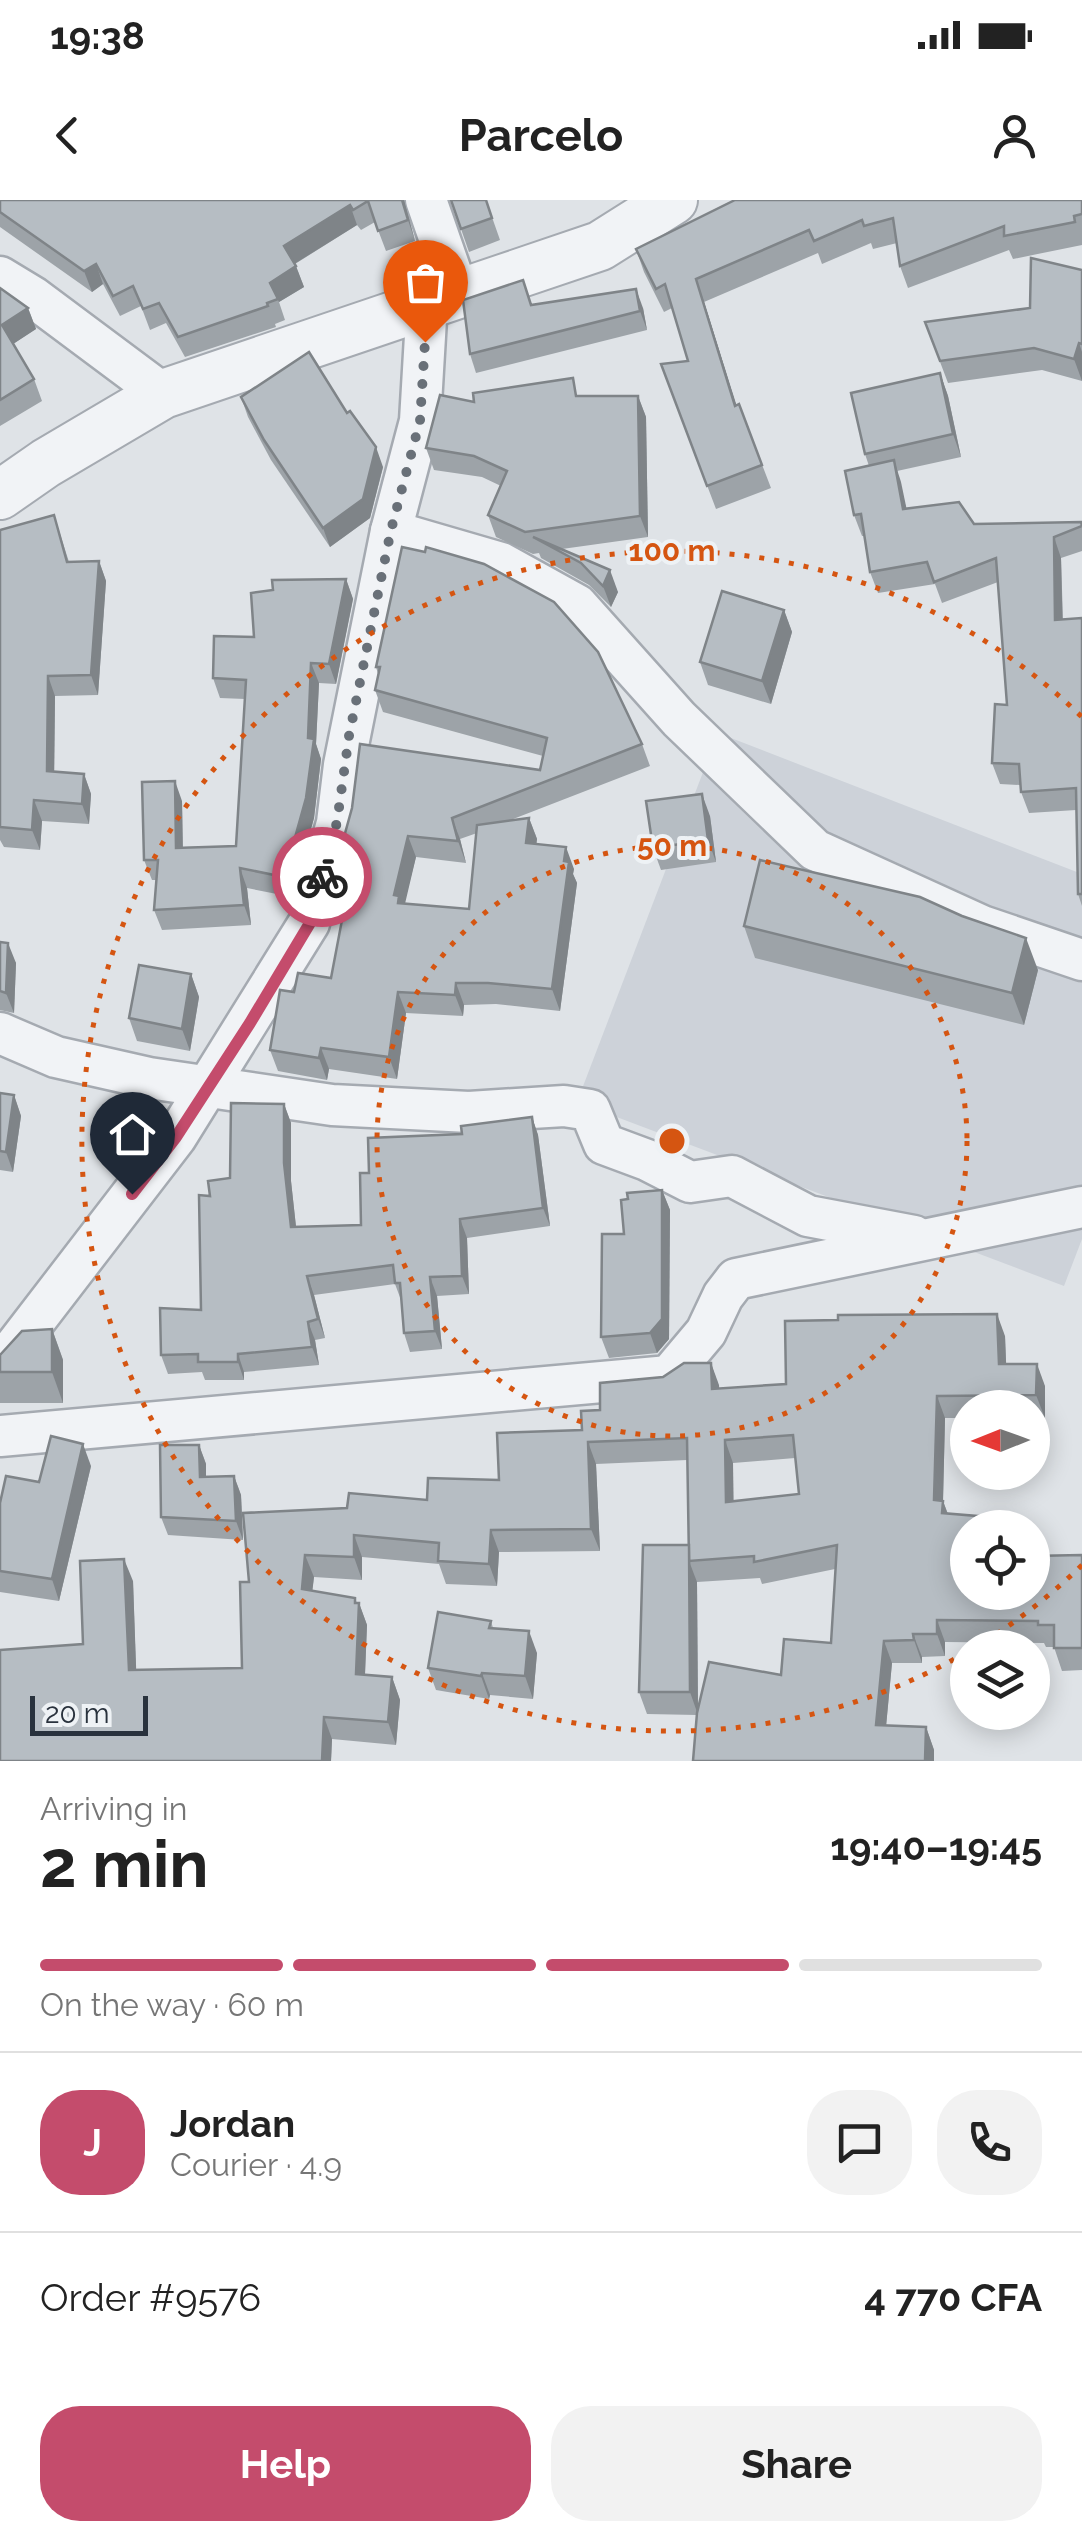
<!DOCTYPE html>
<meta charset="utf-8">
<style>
:root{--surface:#fff;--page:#f2f2f2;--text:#222;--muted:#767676;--line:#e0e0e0;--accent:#c44c6c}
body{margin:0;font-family:Raleway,sans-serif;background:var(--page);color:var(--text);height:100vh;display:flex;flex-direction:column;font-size:38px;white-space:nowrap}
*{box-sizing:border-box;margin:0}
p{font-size:32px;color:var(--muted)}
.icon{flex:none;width:55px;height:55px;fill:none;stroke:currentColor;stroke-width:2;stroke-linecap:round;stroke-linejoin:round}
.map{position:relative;height:1561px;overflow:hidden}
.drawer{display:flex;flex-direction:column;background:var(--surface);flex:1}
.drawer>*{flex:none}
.needle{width:65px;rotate:269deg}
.tools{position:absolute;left:950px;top:1190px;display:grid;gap:20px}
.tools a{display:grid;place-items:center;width:100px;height:100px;border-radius:50%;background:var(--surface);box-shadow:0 5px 25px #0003;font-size:50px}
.scale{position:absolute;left:30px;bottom:25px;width:118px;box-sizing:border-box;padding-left:10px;border:5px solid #29323d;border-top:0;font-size:28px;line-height:35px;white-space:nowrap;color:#29323d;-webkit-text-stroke:8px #eef2f5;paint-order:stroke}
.pin{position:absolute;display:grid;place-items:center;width:85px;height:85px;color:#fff;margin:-102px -42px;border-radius:50% 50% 50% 0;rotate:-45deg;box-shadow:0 0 10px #0007}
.pin .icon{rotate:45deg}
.courier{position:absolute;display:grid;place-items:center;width:100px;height:100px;margin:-50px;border:8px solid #c44c6c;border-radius:50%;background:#fff;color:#222;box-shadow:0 2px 12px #0007}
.summary em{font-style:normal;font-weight:700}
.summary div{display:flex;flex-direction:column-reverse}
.summary{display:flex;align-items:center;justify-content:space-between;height:170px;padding:0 40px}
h1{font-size:65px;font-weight:700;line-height:75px}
.bar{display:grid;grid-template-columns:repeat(4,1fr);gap:15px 10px;align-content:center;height:120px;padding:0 40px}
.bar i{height:12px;border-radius:8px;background:var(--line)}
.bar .selected{background:var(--accent)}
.bar p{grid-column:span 4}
.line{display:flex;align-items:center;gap:25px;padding:0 40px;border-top:2px solid var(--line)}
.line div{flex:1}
.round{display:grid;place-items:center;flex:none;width:105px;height:105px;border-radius:40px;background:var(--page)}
.action{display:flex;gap:20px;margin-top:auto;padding:20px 40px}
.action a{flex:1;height:115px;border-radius:40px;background:var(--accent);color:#fff;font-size:40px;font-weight:700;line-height:115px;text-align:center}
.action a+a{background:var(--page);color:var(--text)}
.status{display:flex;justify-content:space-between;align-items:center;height:70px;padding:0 50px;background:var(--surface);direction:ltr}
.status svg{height:28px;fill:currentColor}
header{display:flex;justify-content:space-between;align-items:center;height:130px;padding:0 40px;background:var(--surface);font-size:45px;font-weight:700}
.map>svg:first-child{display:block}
.built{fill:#cdd2d9}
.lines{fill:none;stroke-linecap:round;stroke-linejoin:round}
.minor-casing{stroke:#a5aab1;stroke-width:45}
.tertiary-casing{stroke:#a5aab1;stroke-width:52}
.minor{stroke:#f1f3f6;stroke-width:40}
.tertiary{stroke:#f1f3f6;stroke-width:48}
.wall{fill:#9da3a8;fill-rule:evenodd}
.shaded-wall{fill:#7f8488}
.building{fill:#b6bdc3;stroke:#7f8488;stroke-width:2.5;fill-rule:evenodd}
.done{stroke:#697078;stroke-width:10;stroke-dasharray:0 18}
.route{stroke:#c44c6c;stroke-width:12}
.ring{fill:none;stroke:#d55511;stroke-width:5;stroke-dasharray:5 10}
.centre{fill:#d55511;stroke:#eef2f5;stroke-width:5}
.ring-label{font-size:30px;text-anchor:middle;font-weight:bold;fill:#d55511;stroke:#eef2f5;stroke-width:8;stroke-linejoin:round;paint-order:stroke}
</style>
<div class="status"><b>19:38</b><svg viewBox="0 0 49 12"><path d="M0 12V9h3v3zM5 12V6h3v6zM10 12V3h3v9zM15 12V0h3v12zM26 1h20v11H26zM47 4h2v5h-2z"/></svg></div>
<header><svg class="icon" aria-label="back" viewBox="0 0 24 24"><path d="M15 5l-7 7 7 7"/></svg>Parcelo<svg class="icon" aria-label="person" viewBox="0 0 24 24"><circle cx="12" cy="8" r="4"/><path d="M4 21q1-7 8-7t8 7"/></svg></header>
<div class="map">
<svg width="1082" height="1561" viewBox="0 0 1082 1561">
<rect width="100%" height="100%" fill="#dfe3e7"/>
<polygon class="built" points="718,533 1082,674 1082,1039 1064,1086 577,902"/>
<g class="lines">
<defs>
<g id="minor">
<polyline points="426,0 458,92"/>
<polyline points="0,77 33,97 163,194"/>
<polyline points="391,331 501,363 577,405 679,519 815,650 982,726 1082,760"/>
<polyline points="0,833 56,857 149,878 332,905 469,912 564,906 590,910 604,944 647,960 690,982 732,976 808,1016 914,1036"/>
<polyline points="0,1166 176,937 309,723 337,623 344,565 391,331 420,221 427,102"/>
<polyline points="0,1236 669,1176 706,1132 723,1096 736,1079 1082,1007"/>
</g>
<polyline id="tertiary" points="0,295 46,263 163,194 600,46 673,0"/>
</defs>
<use href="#minor" class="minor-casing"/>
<use href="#tertiary" class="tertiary-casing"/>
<use href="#minor" class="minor"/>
<use href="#tertiary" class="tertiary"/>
</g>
<g class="wall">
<polygon points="0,0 404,0 415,41 386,51 375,22 361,30 357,25 295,64 304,87 279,102 285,120 275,124 276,127 185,157 166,123 150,130 141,106 120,116 103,84 92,92 0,27"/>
<polygon points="451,0 486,0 500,40 469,52"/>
<polygon points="735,0 1082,0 1082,45 1013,59 1009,50 908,88 900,66 897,43 873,49 871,43 822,64 818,53 704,102 736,205 739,204 771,288 716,309 661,164 688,161 672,108 664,112 644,72 636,49"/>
<polygon points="1082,70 1082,181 1042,170 948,183 925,122 1030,108"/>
<polygon points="0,88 28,108 36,129 13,144 34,179 42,201 0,226"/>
<polygon points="531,105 643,108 647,130 476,173 470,154"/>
<polygon points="940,173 948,196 961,257 897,271 906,308 974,324 1082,324 1082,351 1061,358 1063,420 1082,418 1082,706 1078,694 1076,610 1029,613 1021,592 1020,585 1000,584 992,563 1007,505 998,382 942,403 935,384 878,393 870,372 864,336 862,336 854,315 869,266 865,254"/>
<polygon points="579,196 638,196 646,217 648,337 562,349 618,392 611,407 589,385 541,358 539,353 533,354 496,337 488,315 501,286 482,277 434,270 426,248 474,202"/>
<polygon points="241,197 383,267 370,318 330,347 271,260 248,217"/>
<polygon points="54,315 69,362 99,361 106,381 98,495 55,496 54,572 84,574 91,594 89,624 42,621 40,650 4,647 0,640 0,330"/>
<polygon points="346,379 353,399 336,484 319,483 316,544 321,559 314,618 292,697 247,688 251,725 162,730 154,710 157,680 152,680 144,660 182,601 183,647 236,646 245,499 220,498 213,478 254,437"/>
<polygon points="784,410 792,432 771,504 708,485 700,462"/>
<path d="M 376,467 L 642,544 L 650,566 L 508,621 L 529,618 L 537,639 L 536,644 L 574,669 L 573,674 L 577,683 L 560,811 L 496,804 L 464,805 L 463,816 L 406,813 L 397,879 L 329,869 L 327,880 L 278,871 L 270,850 L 294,792 L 331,778 L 343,718 L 339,717 L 332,695 L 333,690 L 331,684 L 352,608 L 540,570 L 543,556 L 383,512 L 375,490 L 378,474 ZM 477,633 L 469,709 L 404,704 L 416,657 L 466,663 L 460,639 Z"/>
<polygon points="710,616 716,662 661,670 653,648"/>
<polygon points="744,726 1038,770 1024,825 755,758"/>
<polygon points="0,742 16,763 14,813 0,810"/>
<polygon points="191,774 199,797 190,851 137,841 129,818"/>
<polygon points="0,893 14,895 21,916 13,972 0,970"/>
<polygon points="284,904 291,923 291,981 296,1027 361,1025 369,973 462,934 532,917 538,935 550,1026 467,1038 469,1094 437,1096 442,1149 410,1152 404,1133 401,1100 395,1084 314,1095 325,1138 315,1140 319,1165 244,1172 244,1180 205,1180 202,1172 168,1174 161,1155 201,1110 210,996 230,978"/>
<polygon points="662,990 670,1010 669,1139 657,1153 609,1158 601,1137 624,1034 628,999"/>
<polygon points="52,1129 63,1160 63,1203 0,1203 0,1155"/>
<path d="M 1005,1136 L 1006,1164 L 1045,1186 L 1045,1218 L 1032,1218 L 1032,1208 L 968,1208 L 968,1218 L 945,1218 L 943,1301 L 948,1314 L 1001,1318 L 1005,1328 L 968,1328 L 968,1392 L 1082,1355 L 1082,1470 L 1062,1471 L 1054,1447 L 1046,1447 L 1044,1443 L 945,1442 L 945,1456 L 922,1457 L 922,1463 L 892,1463 L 886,1526 L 926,1527 L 934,1550 L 934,1561 L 693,1561 L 697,1515 L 647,1514 L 639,1492 L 689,1346 L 687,1260 L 596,1264 L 600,1351 L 499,1352 L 497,1386 L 446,1384 L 439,1364 L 362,1357 L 362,1380 L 314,1377 L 312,1391 L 355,1398 L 356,1403 L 359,1403 L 367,1425 L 365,1475 L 392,1477 L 400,1500 L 396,1545 L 332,1539 L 331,1561 L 0,1561 L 83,1444 L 133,1381 L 136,1470 L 242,1468 L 249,1382 L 347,1308 L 427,1300 L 499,1280 L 582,1230 L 600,1210 L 663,1177 L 711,1163 L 719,1189 L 786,1184 ZM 795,1258 L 799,1294 L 733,1301 L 733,1263 ZM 835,1369 L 831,1443 L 781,1475 L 698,1509 L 697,1382 L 760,1378 L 762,1384 Z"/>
<polygon points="199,1245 206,1264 206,1277 234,1276 241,1295 243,1340 168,1335 161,1317"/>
<polygon points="91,1266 59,1401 0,1392 0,1303 39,1282"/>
<polygon points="491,1421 493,1428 537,1453 533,1499 490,1495 489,1499 436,1490 428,1468"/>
</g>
<g class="shaded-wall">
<polygon points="402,0 404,0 415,41 408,20"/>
<polygon points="350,5 357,25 291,66 284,46"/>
<polygon points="96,64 103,84 92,92 84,71"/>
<polygon points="296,66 304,87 279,102 270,83"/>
<polygon points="696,79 704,102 744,229 735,206"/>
<polygon points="636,89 643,108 647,130 640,111"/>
<polygon points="28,108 36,129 10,146 2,125"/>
<polygon points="1079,143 1082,152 1082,181 1074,159"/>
<polygon points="940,173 948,196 961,257 953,234"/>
<polygon points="638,196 646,217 648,337 640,316"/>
<polygon points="376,247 383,267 370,318 330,347 323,328"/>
<polygon points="894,260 901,282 911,330 903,309"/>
<polygon points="1054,337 1061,358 1063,442 1055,420"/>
<polygon points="99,361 106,381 98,495 91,475"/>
<polygon points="610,370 618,392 611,407 603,386"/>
<polygon points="346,379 353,399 336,484 329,464"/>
<polygon points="784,410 792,432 771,504 762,481"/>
<polygon points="311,463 319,483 316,544 321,559 314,618 292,697 284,677 308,538"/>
<polygon points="48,476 55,496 54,591 47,571"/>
<polygon points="84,574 91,594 89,624 82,604"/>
<polygon points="175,581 182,601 183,668 176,648"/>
<polygon points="702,594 710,616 716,662 708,640"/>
<polygon points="34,600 42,621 40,650 32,630"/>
<polygon points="452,618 460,639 466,663 458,641"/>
<polygon points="529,618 537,639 534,665 526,643"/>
<polygon points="408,636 416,657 404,708 407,718 394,695"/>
<polygon points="566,647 574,669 573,674 577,683 560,811 552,789"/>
<polygon points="240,668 247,688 251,725 244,705"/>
<polygon points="1026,738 1038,770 1024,825 1012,793"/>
<polygon points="8,743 16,763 14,813 6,793"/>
<polygon points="191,774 199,797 190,851 182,829"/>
<polygon points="456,783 464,805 463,816 455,795"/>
<polygon points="398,792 406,813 397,879 389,857"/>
<polygon points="321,848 329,869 327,880 319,858"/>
<polygon points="14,895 21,916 13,972 6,952"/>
<polygon points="284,904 291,923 291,981 298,1045 291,1027 284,963"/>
<polygon points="532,917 538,935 550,1026 543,1008"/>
<polygon points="662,990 670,1010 669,1139 657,1153 650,1133"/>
<polygon points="460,1019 467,1038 469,1094 462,1076"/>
<polygon points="307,1076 314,1095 325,1138 318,1119"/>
<polygon points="430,1077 437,1096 442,1149 435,1131"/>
<polygon points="997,1114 1005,1136 1007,1186 999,1164"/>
<polygon points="308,1122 315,1140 319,1165 312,1147"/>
<polygon points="52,1129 63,1160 63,1203 52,1172"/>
<polygon points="238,1154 244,1172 244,1180 238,1162"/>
<polygon points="711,1163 719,1185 721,1212 712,1189"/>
<polygon points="1037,1164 1045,1186 1045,1218 1036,1195"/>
<polygon points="937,1196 945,1218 943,1301 951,1323 950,1336 934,1300"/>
<polygon points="725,1240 733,1263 734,1324 726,1302"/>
<polygon points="588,1242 596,1264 600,1351 591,1329"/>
<polygon points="83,1244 91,1266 59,1401 52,1379"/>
<polygon points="199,1245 206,1264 206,1295 200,1277"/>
<polygon points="234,1276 241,1295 243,1340 236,1321"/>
<polygon points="491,1330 499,1352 497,1386 489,1364"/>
<polygon points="354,1335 362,1357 362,1380 354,1357"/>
<polygon points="305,1355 314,1377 310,1411 302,1389"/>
<polygon points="124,1359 133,1381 137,1493 129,1470"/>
<polygon points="689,1361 697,1382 698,1515 690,1492"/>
<polygon points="355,1398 359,1410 359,1403 367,1425 364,1497 356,1474"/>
<polygon points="937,1420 945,1442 945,1456 937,1434"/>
<polygon points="529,1431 537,1453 533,1499 525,1476"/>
<polygon points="913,1434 922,1457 922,1463 914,1440"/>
<polygon points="884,1441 892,1463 884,1548 876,1525"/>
<polygon points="482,1473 490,1495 489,1499 481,1476"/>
<polygon points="392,1477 400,1500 396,1545 388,1522"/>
<polygon points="324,1517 332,1539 331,1561 322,1561"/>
<polygon points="926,1527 934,1550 934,1561 925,1561"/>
</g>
<g class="building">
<polygon points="0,0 402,0 408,20 378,31 368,1 353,10 350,5 284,46 296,66 270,83 278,99 267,103 268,106 178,137 159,103 143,109 133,86 113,96 96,64 84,71 0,12"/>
<polygon points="451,0 486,0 492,18 461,29"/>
<polygon points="735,0 1082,0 1082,14 1074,16 1075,22 1004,36 1004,26 900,66 893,18 864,26 862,20 814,41 809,30 696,79 735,206 739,204 762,265 707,286 661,164 688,161 665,84 656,89 636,49"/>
<polygon points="1031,58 1082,70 1082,144 1079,143 1074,159 1034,148 940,161 925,122 1030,108"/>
<polygon points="523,80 531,105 636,89 640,111 470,154 463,100"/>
<polygon points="0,88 28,108 2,125 34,179 0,200"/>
<polygon points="309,152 347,213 350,211 376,247 363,299 323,328 264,240 241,197"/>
<polygon points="940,173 953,234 865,254 851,193"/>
<polygon points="573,178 576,196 638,196 640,316 525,332 488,315 507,271 474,256 426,248 440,195 474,202 473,193"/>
<polygon points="894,260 903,309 959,302 974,324 1081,322 1082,326 1054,337 1055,420 1082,418 1082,694 1078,694 1076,588 1021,592 1019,564 992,563 995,504 1007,505 996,358 934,382 927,362 870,372 861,314 854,315 845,271"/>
<polygon points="54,315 67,362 99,361 91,475 48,476 47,571 84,574 82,604 34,600 32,630 0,627 0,330"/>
<polygon points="533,337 610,370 603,386 581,363"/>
<polygon points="402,347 425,352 426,347 484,364 554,402 598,452 642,544 452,618 458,641 408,636 394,695 399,696 398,703 469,709 477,625 529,618 526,643 566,647 564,661 569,662 552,789 488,783 456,783 455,795 398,792 389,857 321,848 319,858 270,850 280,790 294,792 298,773 331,778 346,699 332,695 334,685 331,684 352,608 360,544 540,570 547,538 375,490 380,467 376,467"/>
<polygon points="346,379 329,464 311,463 308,538 314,539 306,598 284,677 240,668 244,705 154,710 158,660 144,660 142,582 175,581 176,648 236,646 246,480 213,478 214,436 254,437 251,393 273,390 272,380"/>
<polygon points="722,391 784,410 762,481 700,462"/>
<polygon points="702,594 708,640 653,648 646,601"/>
<polygon points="760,660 920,697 962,716 1026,738 1012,793 744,726"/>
<polygon points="0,742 8,743 6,793 0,791"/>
<polygon points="139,765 191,774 182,829 129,818"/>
<polygon points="0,893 14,895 6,952 0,951"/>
<polygon points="231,903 284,904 284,963 291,1027 361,1025 360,973 369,973 368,938 462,934 461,926 532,917 543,1008 460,1019 462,1076 430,1077 435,1131 404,1133 400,1083 395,1083 393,1065 307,1076 318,1119 308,1122 312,1147 238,1154 238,1162 198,1162 198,1154 161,1155 160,1108 201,1110 199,995 210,996 208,981 230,978"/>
<polygon points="662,990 662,1119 650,1133 601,1137 602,1034 624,1034 621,1000 628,999 627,993"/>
<path d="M 997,1114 L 999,1164 L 1037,1164 L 1036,1195 L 937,1196 L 934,1300 L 943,1301 L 942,1313 L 1001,1318 L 1001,1328 L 968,1328 L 968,1392 L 1032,1392 L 1032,1356 L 1082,1355 L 1082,1448 L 1054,1448 L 1054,1425 L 1038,1425 L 1038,1421 L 937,1420 L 937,1434 L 913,1434 L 914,1440 L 884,1441 L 876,1525 L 926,1527 L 925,1561 L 693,1561 L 697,1513 L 709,1462 L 781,1475 L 784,1439 L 831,1443 L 837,1345 L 754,1362 L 754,1356 L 689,1361 L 687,1238 L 588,1242 L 591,1329 L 491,1330 L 489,1364 L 438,1361 L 439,1343 L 354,1335 L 354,1357 L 305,1355 L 302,1389 L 355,1398 L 355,1403 L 359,1403 L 356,1474 L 392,1477 L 388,1522 L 324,1517 L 322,1561 L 0,1561 L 0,1450 L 83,1444 L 80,1361 L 124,1359 L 129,1470 L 242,1468 L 240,1382 L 249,1382 L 243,1313 L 347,1308 L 349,1293 L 427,1300 L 428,1278 L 499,1280 L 497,1233 L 582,1230 L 581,1211 L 600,1210 L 600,1183 L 663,1177 L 684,1163 L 711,1163 L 712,1189 L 786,1184 L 785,1121 L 838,1120 L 838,1115 ZM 793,1235 L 799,1294 L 726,1302 L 725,1240 Z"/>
<polygon points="52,1129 52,1172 0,1172 0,1155 22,1131"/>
<polygon points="51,1236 83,1244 52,1379 0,1371 0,1303 6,1276 39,1282"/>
<polygon points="160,1245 199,1245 200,1277 234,1276 236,1321 161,1317"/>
<polygon points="643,1345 689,1345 690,1492 639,1492"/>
<polygon points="438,1412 491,1421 489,1428 529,1431 525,1476 482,1473 481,1476 428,1468"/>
</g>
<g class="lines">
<polyline class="done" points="322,677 337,622 349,536 391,330 420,221 425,142"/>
<polyline class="route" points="132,994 176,937 250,823 310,723 322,677"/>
</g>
<g class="ring">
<circle cx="672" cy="941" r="295"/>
<path d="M1082 1365A590 590 0 0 1 976 1447M967 1452A590 590 0 1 1 1082 517"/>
</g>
<circle cx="672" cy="941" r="15" class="centre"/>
<g class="ring-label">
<text x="672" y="361">100 m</text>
<text x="672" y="656">50 m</text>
</g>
</svg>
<div class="tools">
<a><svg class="needle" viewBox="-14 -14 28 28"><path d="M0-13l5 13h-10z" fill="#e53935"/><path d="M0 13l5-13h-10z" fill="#767676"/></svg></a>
<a><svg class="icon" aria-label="locate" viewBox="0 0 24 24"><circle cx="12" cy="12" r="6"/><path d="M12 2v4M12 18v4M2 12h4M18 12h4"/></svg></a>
<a><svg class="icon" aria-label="layers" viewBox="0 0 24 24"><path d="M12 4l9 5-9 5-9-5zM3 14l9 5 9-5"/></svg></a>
</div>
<div class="scale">20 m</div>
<div class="pin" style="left:425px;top:142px;background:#ea580c"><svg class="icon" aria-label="bag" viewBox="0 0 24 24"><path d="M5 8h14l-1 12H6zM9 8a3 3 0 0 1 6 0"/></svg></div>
<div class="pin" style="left:132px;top:994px;background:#1f2937"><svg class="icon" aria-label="home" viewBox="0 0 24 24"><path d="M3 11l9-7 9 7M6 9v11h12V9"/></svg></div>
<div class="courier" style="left:322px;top:677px"><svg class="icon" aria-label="bike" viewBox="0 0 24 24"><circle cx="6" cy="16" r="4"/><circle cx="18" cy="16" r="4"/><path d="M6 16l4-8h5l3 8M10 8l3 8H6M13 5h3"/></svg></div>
</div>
<section class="drawer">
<div class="summary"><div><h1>2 min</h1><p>Arriving in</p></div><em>19:40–19:45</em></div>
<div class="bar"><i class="selected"></i><i class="selected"></i><i class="selected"></i><i></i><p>On the way · 60 m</p></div>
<div class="line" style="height:180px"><b class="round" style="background:var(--accent);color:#fff">J</b><div><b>Jordan</b><p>Courier · 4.9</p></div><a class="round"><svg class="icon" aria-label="chat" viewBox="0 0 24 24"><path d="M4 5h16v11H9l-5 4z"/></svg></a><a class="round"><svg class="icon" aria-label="phone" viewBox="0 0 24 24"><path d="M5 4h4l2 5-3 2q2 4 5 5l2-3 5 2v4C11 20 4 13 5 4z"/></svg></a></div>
<div class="line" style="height:130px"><div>Order #9576</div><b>4 770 CFA</b></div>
<div class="action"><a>Help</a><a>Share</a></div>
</section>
